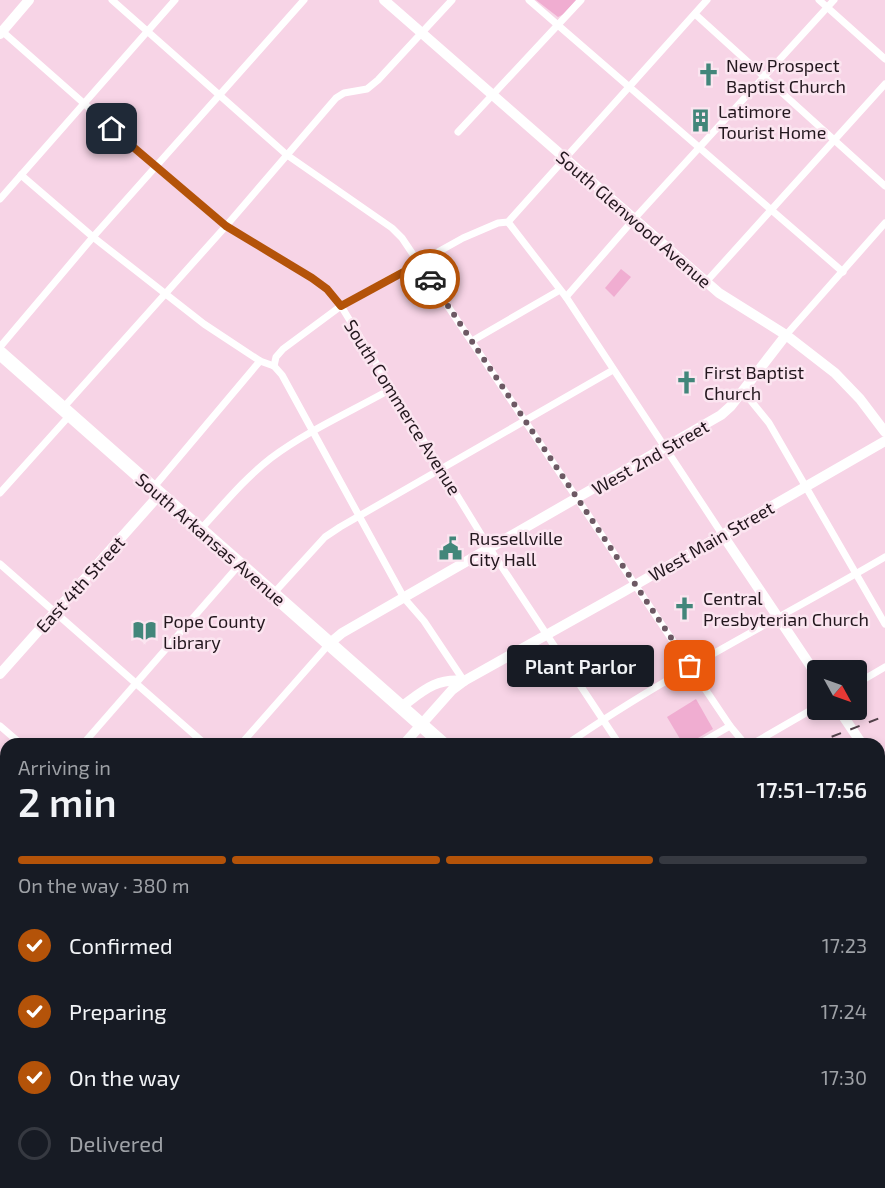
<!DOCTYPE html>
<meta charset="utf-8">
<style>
:root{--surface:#171b24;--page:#242831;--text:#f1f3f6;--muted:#9ea1a6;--line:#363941;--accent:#b45309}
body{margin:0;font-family:"Exo 2",sans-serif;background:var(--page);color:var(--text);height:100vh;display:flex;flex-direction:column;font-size:22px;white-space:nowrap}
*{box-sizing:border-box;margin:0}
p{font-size:20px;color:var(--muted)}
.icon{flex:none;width:33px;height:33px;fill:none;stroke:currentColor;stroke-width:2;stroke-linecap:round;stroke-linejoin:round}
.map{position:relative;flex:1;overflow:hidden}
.side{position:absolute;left:0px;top:738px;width:885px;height:450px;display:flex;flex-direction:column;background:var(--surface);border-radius:18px 18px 0 0;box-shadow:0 3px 9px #0003}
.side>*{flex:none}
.needle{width:39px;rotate:130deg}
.buttons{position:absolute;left:807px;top:660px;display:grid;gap:12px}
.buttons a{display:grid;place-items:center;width:60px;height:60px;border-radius:6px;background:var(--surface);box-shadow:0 3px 9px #0003;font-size:30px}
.pin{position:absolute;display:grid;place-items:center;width:51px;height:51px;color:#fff;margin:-26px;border-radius:12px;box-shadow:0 3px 9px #0006}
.courier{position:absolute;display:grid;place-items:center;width:60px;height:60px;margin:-30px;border:4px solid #b45309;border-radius:50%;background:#fff;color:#222;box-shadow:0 2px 8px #0007}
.bubble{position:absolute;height:42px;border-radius:6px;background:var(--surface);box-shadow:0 3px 9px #0003;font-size:20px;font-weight:600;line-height:42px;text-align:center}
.head em{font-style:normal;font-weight:600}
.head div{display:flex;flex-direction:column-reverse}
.head{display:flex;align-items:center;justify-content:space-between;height:102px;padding:0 18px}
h1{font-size:39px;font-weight:600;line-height:45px}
.bar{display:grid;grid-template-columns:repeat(4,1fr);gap:9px 6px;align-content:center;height:72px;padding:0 18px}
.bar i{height:8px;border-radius:4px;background:var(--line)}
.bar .current{background:var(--accent)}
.bar p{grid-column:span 4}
ol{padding:0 18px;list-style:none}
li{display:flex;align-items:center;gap:18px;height:66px}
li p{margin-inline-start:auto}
li .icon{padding:6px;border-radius:50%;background:var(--accent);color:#fff;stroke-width:4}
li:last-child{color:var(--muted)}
li i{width:33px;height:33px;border:3px solid var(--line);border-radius:50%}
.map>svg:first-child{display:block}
.built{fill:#efc5db}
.green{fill:#f0add1}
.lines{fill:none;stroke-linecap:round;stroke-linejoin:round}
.stream{stroke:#36a695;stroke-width:2}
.street{stroke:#fff;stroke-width:7}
.secondary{stroke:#fff;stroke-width:10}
.primary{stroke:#fff;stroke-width:10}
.highway{stroke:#fff;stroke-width:14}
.rail{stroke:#52414a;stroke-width:2;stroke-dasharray:10 10;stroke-linecap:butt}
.done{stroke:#6d5964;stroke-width:6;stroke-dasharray:0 10.8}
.route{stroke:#b45309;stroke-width:8}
.labels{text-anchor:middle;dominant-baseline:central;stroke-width:5;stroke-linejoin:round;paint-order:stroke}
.poi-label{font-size:18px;fill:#23171e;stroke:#fbe5f0;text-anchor:start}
.street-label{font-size:18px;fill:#23171e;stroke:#fbe5f0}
</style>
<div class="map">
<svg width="885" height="1188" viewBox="0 0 885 1188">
<rect width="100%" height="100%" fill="#f7d4e6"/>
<g class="built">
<polygon points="879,903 885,905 885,1107 879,1114"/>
<polygon points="0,1034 6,1034 6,1098 0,1102"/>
</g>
<g class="green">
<polygon points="536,0 576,0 564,14 558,17"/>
<polygon points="621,269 631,277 614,297 605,288"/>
<polygon points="696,699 713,729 688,744 683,744 667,717"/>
</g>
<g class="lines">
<g class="stream">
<polyline points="879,903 885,905"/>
<polyline points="79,1188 87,1182"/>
<polyline points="563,1188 567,1182"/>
</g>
<g class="street">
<polyline points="112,0 287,155 392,228 402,238 730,726 745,744 754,743 818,706"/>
<polyline points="529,0 843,272"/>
<polyline points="819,0 885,59"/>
<polyline points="695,14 885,186"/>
<polyline points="2,31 156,167 226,226 312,278 327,289 341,306 490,549 619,744"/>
<polyline points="458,132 581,0"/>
<polyline points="21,175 93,237 204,324 260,361 274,366 282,375 404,598 424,621 464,681"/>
<polyline points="0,199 175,0"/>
<polyline points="508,222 566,297 722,534"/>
<polyline points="706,282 885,84"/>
<polyline points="566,297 634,219 834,0"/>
<polyline points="786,335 885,223"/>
<polyline points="472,341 560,290"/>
<polyline points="0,347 93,237 304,0"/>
<polyline points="274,366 276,357 283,349 341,306 463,238 498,223 508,222 707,0"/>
<polyline points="743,391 769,423 885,624"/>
<polyline points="63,408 226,226 336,98 344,93 367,89 378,80 452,0"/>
<polyline points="153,488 260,361"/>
<polyline points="0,493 70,415"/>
<path d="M 200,530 C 223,505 245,478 271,458 C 307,431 352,411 391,389"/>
<polyline points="0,564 205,744"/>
<polyline points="273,594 325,537 340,527 613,370"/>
<polyline points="856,684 885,667"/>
<polyline points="0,726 21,744"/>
<polyline points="83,744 240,564"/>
<polyline points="241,744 330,643"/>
<path d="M 567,744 C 668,674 779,619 885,557"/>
<polyline points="699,744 730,726"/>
<polyline points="0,839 6,832"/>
<polyline points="0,1020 6,1013"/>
<polyline points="703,1182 710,1188"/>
<polyline points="173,1188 179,1182"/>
<polyline points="654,1188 659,1182"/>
<polyline points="814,1188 820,1182"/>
</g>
<g class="secondary">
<polyline points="384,0 719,293 786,335 835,373 860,399 885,432"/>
<polyline points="0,34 29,0"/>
<polyline points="722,534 818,677"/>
<polyline points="330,643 342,633 721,415 731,406 786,335"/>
<polyline points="0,674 160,494"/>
<polyline points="839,710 862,744"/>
<polyline points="879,769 885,778"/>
<polyline points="0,884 6,889"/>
<polyline points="340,1182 347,1188"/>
<polyline points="492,1188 497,1182"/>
</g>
<g class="primary">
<path d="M 401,707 C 423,691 435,678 464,681"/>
<polyline points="404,744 452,690 464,681 623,592 885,441"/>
<polyline points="145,1188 151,1182"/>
</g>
<g class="highway">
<polyline points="0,353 443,744"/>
<polyline points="879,1127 885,1132"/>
</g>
<g class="rail">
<polyline points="813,744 885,716"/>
<polyline points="0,1115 6,1112"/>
<polyline points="0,1130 6,1125"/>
</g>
</g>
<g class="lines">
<polyline class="done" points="430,279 690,666"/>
<polyline class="route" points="112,129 226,226 312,278 327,289 341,306 420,263 430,279"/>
</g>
<defs>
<symbol id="church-bare" viewBox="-9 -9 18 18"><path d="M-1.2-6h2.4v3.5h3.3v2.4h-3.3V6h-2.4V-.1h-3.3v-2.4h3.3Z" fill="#42867a" stroke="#fbe5f0" stroke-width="2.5" paint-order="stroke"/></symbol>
<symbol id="building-bare" viewBox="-9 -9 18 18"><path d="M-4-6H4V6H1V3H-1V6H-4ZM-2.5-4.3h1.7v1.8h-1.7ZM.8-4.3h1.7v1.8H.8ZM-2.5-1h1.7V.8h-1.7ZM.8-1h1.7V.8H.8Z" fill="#42867a" stroke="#fbe5f0" stroke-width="2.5" paint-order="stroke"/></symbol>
<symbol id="civic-bare" viewBox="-9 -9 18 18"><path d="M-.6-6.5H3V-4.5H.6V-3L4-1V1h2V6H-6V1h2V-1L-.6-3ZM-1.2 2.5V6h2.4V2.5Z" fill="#42867a" stroke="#fbe5f0" stroke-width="2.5" paint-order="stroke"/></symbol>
<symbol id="library-bare" viewBox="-9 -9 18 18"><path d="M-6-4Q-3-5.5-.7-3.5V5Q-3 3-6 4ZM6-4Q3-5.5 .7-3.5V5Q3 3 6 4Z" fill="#42867a" stroke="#fbe5f0" stroke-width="2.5" paint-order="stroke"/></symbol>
</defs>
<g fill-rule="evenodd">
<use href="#church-bare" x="692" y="58" width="33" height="33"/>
<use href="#building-bare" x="684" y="104" width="33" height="33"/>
<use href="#church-bare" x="670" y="366" width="33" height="33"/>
<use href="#civic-bare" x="434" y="532" width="33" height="33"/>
<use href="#church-bare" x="668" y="592" width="33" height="33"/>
<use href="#library-bare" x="128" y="614" width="33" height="33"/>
</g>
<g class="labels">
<g class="poi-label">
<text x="726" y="65">New Prospect<tspan x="726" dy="21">Baptist Church</tspan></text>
<text x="718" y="111">Latimore<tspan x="718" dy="21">Tourist Home</tspan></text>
<text x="704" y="372">First Baptist<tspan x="704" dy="21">Church</tspan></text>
<text x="469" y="538">Russellville<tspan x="469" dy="21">City Hall</tspan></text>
<text x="703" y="598">Central<tspan x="703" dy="21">Presbyterian Church</tspan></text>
<text x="163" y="621">Pope County<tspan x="163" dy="21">Library</tspan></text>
</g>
<g class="street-label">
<text transform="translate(634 219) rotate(41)">South Glenwood Avenue</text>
<text transform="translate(403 407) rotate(58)">South Commerce Avenue</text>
<text transform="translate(650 457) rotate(-30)">West 2nd Street</text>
<text transform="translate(211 539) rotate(41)">South Arkansas Avenue</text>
<text transform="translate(711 541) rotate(-30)">West Main Street</text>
<text transform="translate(80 584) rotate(-48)">East 4th Street</text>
</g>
</g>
</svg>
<div class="buttons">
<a><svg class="needle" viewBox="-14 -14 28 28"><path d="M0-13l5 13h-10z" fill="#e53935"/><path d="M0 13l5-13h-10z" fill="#9ea1a6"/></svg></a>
</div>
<div class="pin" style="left:690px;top:666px;background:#ea580c"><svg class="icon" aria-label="bag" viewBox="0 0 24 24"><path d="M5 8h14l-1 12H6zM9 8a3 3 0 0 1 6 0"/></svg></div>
<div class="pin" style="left:112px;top:129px;background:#1f2937"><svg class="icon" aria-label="home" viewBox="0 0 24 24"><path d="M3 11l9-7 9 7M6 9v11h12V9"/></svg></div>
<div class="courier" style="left:430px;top:279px"><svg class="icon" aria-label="car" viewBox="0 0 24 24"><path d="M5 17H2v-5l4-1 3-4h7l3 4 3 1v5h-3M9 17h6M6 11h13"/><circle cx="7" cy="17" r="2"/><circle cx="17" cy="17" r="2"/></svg></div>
<div class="bubble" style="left:507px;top:645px;width:147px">Plant Parlor</div>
<section class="side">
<div class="head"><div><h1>2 min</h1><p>Arriving in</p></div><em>17:51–17:56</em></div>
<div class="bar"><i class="current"></i><i class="current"></i><i class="current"></i><i></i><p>On the way · 380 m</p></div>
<ol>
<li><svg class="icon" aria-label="check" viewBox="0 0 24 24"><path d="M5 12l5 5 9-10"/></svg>Confirmed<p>17:23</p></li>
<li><svg class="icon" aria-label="check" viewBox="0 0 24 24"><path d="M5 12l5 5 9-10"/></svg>Preparing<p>17:24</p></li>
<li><svg class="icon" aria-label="check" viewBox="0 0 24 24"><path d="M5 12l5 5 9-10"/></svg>On the way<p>17:30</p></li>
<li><i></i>Delivered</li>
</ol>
</section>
</div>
